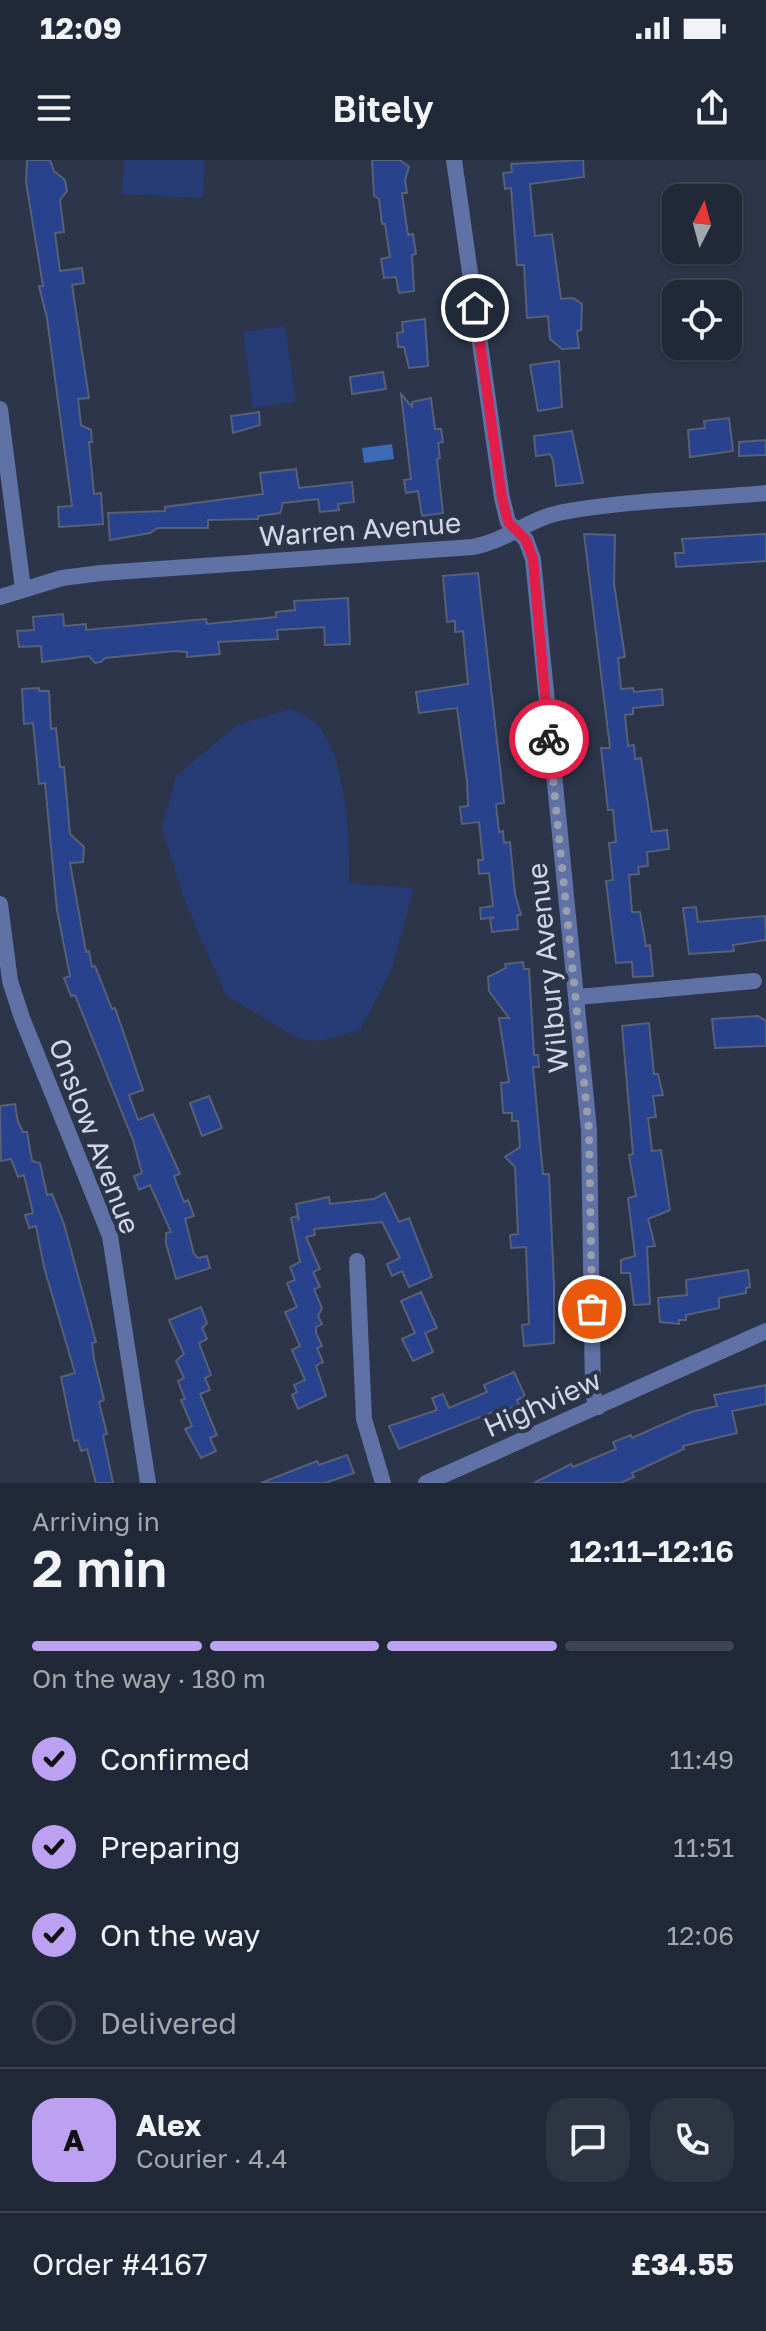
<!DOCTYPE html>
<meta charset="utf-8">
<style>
:root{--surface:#212837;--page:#2d3442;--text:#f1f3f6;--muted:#a2a6ad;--line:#3e4452;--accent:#bca0f2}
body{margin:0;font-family:"Golos Text",sans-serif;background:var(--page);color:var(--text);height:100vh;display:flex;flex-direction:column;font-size:30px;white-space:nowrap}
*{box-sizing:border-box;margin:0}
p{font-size:26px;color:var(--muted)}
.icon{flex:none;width:44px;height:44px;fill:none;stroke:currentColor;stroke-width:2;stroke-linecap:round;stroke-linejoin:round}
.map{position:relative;height:1323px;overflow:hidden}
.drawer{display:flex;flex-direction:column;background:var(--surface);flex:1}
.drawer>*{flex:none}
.needle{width:52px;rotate:6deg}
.controls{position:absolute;left:662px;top:24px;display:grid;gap:16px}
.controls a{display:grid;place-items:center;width:80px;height:80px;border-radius:16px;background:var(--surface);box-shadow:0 2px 6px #0004,0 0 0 2px var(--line);font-size:40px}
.pin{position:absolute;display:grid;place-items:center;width:68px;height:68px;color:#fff;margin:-34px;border:4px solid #fff;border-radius:50%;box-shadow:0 2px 8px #0007}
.courier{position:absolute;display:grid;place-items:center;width:80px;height:80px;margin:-40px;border:6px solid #e11d48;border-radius:50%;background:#fff;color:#222;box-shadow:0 2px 10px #0007}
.overview em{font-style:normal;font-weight:600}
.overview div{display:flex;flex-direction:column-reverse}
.overview{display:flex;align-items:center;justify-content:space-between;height:136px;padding:0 32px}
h1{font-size:52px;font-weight:600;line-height:60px}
.bar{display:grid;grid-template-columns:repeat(4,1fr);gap:12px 8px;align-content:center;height:96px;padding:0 32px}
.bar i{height:10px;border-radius:6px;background:var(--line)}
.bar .on{background:var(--accent)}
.bar p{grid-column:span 4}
.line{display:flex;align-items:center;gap:20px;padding:0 32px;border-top:2px solid var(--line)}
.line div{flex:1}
.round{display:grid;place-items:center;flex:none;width:84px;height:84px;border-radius:24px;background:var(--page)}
ol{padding:0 32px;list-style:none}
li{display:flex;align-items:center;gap:24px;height:88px}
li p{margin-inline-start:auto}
li .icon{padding:8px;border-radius:50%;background:var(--accent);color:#111;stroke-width:4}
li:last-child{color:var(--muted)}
li i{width:44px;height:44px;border:4px solid var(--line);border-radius:50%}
.status{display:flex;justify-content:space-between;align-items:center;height:56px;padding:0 40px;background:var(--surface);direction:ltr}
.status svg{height:22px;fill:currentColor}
header{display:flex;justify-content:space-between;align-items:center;height:104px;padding:0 32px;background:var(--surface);font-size:36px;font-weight:600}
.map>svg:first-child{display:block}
.green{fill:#273b75}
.water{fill:#3c6bb6}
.building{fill:#29428e;stroke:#566077;stroke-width:2}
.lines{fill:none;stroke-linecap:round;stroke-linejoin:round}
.street{stroke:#6071a6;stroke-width:16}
.done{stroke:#979eae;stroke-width:8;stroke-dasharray:0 14.4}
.route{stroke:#e11d48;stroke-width:10}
.labels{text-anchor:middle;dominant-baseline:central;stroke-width:8;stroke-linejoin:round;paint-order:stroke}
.street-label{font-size:28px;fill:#d1d7e5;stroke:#2c3549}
</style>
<div class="status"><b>12:09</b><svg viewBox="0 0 49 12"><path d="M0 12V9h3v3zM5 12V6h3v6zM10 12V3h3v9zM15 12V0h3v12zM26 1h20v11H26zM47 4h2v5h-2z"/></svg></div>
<header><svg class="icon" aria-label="menu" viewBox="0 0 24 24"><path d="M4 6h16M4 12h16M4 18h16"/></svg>Bitely<svg class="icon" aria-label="share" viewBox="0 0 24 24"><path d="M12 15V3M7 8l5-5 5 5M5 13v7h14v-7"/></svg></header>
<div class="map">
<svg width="766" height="1323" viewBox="0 0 766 1323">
<rect width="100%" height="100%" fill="#2c3549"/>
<g class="green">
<polygon points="124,0 205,0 203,38 122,34"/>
<polygon points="285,166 296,242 253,248 243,172"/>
<path d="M 290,549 C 298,553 312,558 318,565 C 347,600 350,680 349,723 L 414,728 L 391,811 L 360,870 L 320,881 L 298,879 L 226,835 L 186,744 L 162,668 L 176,616 L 237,565 Z"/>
</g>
<polygon class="water" points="392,284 394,299 364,303 362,288"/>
<g class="building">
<polygon points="27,0 50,0 54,11 65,20 67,31 60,40 64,72 55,73 60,111 82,108 84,123 72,125 89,238 78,239 81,265 91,270 92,282 89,282 94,334 101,333 103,364 59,367 58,347 72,346 47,158 39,126 43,126 26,22"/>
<polygon points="372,0 400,0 409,7 405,20 407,33 402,33 408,75 413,74 416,94 412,95 414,131 399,133 396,117 384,118 381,99 390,97 385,64 382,64 379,39 374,36"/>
<polygon points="583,0 584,17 530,24 535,76 552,74 561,139 573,138 582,144 581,170 577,171 579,188 562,189 550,179 548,156 527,158 524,105 517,105 511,28 505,29 503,13 512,12 511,4"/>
<polygon points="425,159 428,206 409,208 404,187 398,187 397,173 403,172 402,162"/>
<polygon points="559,201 562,247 538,251 530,205"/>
<polygon points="383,212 386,229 352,234 350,217"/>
<polygon points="401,234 412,247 412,242 431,238 435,269 441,269 443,282 438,283 440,298 437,299 443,353 422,356 418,331 406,333 404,320 411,319"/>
<polygon points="259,252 260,265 233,273 231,256"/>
<polygon points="729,258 733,291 690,297 688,270 705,268 704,261"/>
<polygon points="572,271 583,323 556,326 553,300 550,294 536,296 534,276"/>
<polygon points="766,280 766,295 739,296 739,282"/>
<polygon points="296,309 299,328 352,322 354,342 338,344 339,350 320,352 318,339 283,343 280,353 258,356 258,359 208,360 208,368 158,368 150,373 110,380 108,353 165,351 165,347 263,334 260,313"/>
<polygon points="584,374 615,375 614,424 625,497 618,498 621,529 633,528 634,532 662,529 663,545 633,548 633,554 625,555 628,586 634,585 635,599 641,598 652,672 667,670 669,689 647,692 648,706 638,707 639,714 629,715 632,752 640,752 646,786 650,785 653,816 633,817 632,802 616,803 606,721 613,720 609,683 616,682 613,650 608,650 601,588 610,588"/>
<polygon points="766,374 766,401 676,407 675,393 684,393 682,379"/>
<polygon points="478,413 504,643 496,644 499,672 503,671 504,683 510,682 515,734 521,755 517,755 518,769 492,772 490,759 494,757 481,759 480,748 493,746 489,713 479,714 478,700 483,700 479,662 462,664 460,647 468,646 467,621 457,548 419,553 416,532 468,524 463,471 455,472 455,461 447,462 443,416"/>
<polygon points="348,438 350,484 325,485 324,467 277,470 278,479 218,482 220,494 187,497 187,492 175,491 105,498 101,502 95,503 89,496 42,502 41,486 19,487 17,471 34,470 33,457 63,454 64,466 86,464 86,470 206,459 207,464 276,457 276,452 295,450 294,441"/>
<polygon points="39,528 39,531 49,531 51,569 56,568 60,607 64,607 70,674 84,687 83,702 70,703 86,792 89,791 92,807 95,806 112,849 115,848 143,930 129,935 138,960 153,954 180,1014 174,1016 184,1042 188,1040 194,1056 185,1059 194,1094 198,1098 207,1096 210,1108 176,1119 166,1083 166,1073 171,1072 150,1025 139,1030 134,1016 142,1013 133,980 75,835 71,836 64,818 70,816 57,750 45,623 39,624 33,563 24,564 22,529"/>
<polygon points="696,747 698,762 765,756 766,780 733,785 734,791 689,794 683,748"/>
<polygon points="523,802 524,809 529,809 534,895 538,895 539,907 533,907 543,1014 549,1014 554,1125 554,1183 524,1186 522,1165 529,1164 526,1087 511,1088 510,1075 518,1074 515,1007 505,997 520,987 518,961 512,961 512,953 503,953 501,923 509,922 499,858 509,858 489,831 488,817 506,808 505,804"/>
<polygon points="758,856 766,861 766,886 715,888 712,859"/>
<polygon points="649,863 654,914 658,914 663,935 653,936 656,957 648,958 652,991 661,990 670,1050 648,1059 655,1086 647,1087 650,1144 634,1145 630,1113 621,1113 621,1100 635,1096 628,1038 636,1036 629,995 633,994 622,866"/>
<polygon points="209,936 222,968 202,976 190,943"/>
<polygon points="15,944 18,962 23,972 27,972 32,1001 40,1003 47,1035 52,1034 64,1064 96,1182 92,1183 94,1199 104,1240 99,1242 107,1274 103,1275 113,1323 96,1323 87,1289 81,1291 78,1280 74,1281 61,1217 75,1213 44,1107 36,1066 29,1068 25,1055 33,1053 24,1015 18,1017 11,999 1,1001 0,946"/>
<polygon points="385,1033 399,1062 409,1058 432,1117 409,1127 402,1111 392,1116 387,1104 400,1098 382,1062 314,1069 315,1075 306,1077 320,1109 313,1112 320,1127 314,1129 322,1148 318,1156 322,1164 316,1167 316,1173 322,1186 317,1188 323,1202 316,1206 326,1236 298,1249 292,1235 297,1232 294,1225 305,1220 292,1190 300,1186 285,1152 297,1147 287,1123 295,1120 290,1107 300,1102 291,1058 297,1056 299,1061 296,1044 329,1037 330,1044 374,1039"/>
<polygon points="748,1110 750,1127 746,1128 746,1133 719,1138 719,1148 686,1155 686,1160 679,1160 679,1164 660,1162 658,1138 687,1135 686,1120"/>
<polygon points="421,1132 437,1168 425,1173 433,1192 413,1201 402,1179 415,1173 401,1141"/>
<polygon points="201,1147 207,1163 202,1168 207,1179 199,1183 211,1215 205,1218 210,1230 200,1234 217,1275 210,1278 216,1291 201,1298 185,1269 192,1266 181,1240 185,1239 178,1221 184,1218 176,1201 184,1194 169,1160"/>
<polygon points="514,1212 525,1236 517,1240 519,1245 506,1250 505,1247 399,1289 389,1266 437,1250 432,1238 443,1234 449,1248 487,1232 484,1225"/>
<polygon points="766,1225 766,1244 732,1251 737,1273 683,1286 684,1289 632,1313 634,1317 620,1323 534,1323 571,1304 573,1307 616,1289 613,1282 631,1275 632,1278 691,1252 717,1246 714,1235"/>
<polygon points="347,1295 354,1313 325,1323 261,1323 317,1301 319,1305"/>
</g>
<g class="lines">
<g class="street">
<polyline points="454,0 502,338 508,362 526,380 533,399 589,970 593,1235 598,1247"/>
<polyline points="0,249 23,429"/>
<path d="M 0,437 L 62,418 L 101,413 L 473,387 C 507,381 527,359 563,352 C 629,340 699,339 766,333"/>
<polyline points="0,744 10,821 22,858 110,1076 148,1323"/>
<polyline points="578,837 754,821"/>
<polyline points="357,1101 364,1259 383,1323"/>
<polyline points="426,1323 766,1171"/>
</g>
</g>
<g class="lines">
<polyline class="done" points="549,579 589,970 592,1149"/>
<polyline class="route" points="475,148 502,338 508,362 526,380 533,399 549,579"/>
</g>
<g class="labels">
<g class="street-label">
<text transform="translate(360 369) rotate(-4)">Warren Avenue</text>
<text transform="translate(547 808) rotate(-96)">Wilbury Avenue</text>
<text transform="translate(95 976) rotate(69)">Onslow Avenue</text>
<text transform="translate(542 1243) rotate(-24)">Highview</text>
</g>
</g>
</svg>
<div class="controls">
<a><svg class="needle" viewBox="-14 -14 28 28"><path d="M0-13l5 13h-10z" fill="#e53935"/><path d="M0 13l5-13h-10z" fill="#a2a6ad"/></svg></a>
<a><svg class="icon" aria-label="locate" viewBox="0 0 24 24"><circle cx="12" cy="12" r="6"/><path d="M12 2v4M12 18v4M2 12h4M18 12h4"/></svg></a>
</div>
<div class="pin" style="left:592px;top:1149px;background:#ea580c"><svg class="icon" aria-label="bag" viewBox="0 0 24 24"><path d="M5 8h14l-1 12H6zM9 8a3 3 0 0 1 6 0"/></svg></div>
<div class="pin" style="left:475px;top:148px;background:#1f2937"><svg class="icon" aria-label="home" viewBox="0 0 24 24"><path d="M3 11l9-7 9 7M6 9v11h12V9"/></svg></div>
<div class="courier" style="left:549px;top:579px"><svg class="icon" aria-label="bike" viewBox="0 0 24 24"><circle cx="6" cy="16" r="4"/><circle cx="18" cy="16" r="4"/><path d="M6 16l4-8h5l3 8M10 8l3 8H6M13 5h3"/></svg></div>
</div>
<section class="drawer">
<div class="overview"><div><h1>2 min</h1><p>Arriving in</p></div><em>12:11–12:16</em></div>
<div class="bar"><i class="on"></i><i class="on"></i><i class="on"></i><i></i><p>On the way · 180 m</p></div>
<ol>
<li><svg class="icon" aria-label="check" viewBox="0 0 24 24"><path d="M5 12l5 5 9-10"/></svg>Confirmed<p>11:49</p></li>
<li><svg class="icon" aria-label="check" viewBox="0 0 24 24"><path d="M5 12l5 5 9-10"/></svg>Preparing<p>11:51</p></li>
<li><svg class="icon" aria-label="check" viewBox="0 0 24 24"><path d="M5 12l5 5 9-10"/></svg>On the way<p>12:06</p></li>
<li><i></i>Delivered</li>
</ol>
<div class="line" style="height:144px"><b class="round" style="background:var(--accent);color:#111">A</b><div><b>Alex</b><p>Courier · 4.4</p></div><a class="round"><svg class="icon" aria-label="chat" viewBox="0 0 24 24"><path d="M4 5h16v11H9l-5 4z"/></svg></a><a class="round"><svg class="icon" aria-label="phone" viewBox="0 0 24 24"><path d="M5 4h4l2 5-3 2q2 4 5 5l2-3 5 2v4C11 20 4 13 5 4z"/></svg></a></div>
<div class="line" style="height:104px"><div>Order #4167</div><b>£34.55</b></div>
</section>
